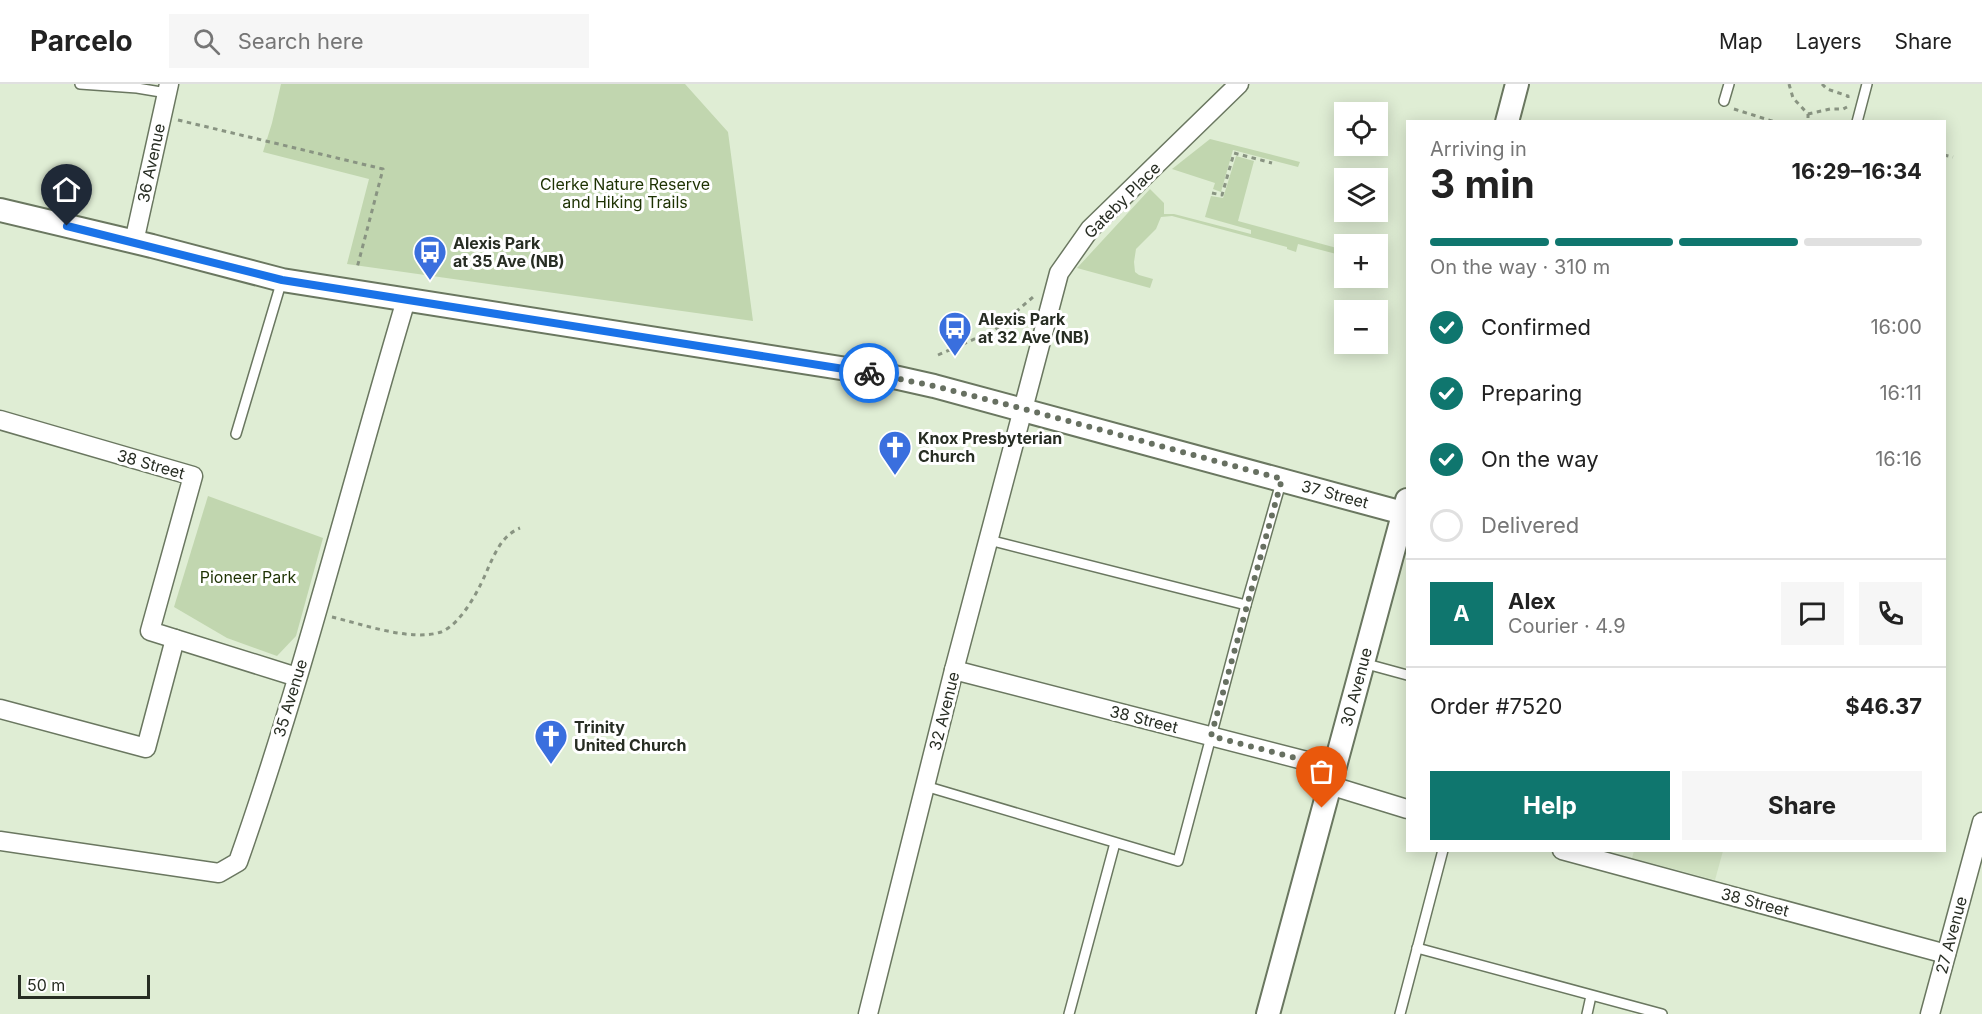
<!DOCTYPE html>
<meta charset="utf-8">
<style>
:root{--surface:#fff;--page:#f6f6f6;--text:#222;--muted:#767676;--line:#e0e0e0;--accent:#0f766e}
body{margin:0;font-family:Inter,sans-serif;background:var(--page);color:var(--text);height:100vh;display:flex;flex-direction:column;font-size:22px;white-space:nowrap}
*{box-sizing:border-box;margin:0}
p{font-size:20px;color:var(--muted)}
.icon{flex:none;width:33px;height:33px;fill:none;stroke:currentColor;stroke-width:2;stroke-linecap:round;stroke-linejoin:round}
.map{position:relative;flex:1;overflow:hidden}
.sheet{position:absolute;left:1406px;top:36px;width:540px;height:732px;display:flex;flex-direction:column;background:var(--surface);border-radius:0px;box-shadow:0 3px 15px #0003}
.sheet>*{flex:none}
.buttons{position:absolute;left:1334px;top:18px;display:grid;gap:12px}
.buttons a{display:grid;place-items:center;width:54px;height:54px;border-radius:0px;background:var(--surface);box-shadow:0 3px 15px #0003;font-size:30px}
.scale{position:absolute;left:18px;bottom:15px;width:132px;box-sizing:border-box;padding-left:6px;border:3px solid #272d23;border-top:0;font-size:16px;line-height:21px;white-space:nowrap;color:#272d23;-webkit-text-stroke:4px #fff;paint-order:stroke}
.pin{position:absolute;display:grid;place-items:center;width:51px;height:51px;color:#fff;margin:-62px -26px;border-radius:50% 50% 50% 0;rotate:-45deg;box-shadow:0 0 6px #0007}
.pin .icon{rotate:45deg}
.courier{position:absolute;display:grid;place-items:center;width:60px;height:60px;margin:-30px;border:4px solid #1a73e8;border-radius:50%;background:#fff;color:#222;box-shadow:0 2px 8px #0007}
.summary em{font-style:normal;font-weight:700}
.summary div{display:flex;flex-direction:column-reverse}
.summary{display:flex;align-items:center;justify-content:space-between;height:102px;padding:0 24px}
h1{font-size:39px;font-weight:700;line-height:45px}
.bar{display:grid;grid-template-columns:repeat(4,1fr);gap:9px 6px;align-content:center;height:72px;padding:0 24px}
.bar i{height:8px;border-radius:4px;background:var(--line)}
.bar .current{background:var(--accent)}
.bar p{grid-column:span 4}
.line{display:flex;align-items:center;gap:15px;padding:0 24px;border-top:2px solid var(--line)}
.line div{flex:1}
.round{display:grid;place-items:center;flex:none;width:63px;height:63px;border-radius:0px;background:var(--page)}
ol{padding:0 24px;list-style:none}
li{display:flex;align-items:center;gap:18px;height:66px}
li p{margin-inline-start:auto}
li .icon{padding:6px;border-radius:50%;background:var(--accent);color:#fff;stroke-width:4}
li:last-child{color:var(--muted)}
li i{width:33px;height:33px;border:3px solid var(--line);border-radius:50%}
.button{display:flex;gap:12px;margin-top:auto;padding:12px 24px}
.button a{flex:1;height:69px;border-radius:0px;background:var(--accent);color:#fff;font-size:24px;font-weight:700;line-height:69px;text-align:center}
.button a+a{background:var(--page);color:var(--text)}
header{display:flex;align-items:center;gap:36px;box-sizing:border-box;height:84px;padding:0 30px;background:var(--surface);border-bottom:2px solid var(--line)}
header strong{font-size:28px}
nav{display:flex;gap:33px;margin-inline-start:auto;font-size:21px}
.search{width:420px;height:54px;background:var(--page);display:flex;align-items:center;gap:15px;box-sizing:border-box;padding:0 21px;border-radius:0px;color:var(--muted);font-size:22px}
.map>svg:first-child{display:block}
.built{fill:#d1e2c2}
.green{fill:#c1d6af}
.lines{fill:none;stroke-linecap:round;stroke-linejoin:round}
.service-casing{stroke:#6a7760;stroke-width:12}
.minor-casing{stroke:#6a7760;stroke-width:21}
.tertiary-casing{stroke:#6a7760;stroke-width:26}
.path{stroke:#899482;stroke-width:3;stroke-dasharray:4.5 4.5;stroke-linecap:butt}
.service{stroke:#fff;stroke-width:9}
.minor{stroke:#fff;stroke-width:18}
.tertiary{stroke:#fff;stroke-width:22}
.done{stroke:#677061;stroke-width:6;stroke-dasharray:0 10.8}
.route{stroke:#1a73e8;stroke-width:8}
.labels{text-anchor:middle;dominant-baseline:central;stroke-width:6;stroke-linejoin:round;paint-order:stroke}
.street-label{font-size:16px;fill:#272d23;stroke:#fff}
.park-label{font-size:16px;fill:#1d3202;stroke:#fff}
.poi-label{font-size:16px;font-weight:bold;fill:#272d23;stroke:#fff;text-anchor:start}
</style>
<header>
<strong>Parcelo</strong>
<div class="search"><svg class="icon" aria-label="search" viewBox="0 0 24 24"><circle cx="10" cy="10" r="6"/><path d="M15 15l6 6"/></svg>Search here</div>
<nav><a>Map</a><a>Layers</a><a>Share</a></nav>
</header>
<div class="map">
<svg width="1982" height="930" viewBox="0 0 1982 930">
<rect width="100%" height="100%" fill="#dfedd4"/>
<polygon class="built" points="1634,767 1634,766 1723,767 1715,796 1632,774"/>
<g class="green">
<polygon points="281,0 685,0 728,48 753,237 347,180 369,95 263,68 272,39"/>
<polygon points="1210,55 1300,78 1298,83 1233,66 1221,108 1213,105 1215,99 1172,85"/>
<polygon points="1236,72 1254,77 1238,137 1344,166 1344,172 1298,160 1296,168 1287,165 1287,163 1172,132 1161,133 1156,145 1136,165 1134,178 1135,188 1139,191 1153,195 1150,204 1077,184 1150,105 1164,119 1164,130 1174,130 1251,150 1251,146 1205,133 1211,112 1223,114"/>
<polygon points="208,412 323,454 296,552 277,572 227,554 174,523"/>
</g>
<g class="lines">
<defs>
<g id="service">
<polyline points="80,0 137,4 167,9"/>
<polyline points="1724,17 1729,0"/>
<polyline points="1857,38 1867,0"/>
<polyline points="236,350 282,196"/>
<polyline points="989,456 1246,521"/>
<polyline points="1363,579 1407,591"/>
<polyline points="925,702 1178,777 1246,521 1282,395"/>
<polyline points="1417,864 1662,930"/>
<polyline points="1069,930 1115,759"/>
<polyline points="1400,930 1443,766"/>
<polyline points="1587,930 1591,912"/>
</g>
<g id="minor">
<polyline points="134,158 169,0"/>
<polyline points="0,336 193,392 150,547 297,593"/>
<polyline points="954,586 1334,684"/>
<polyline points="0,625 146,664 175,555"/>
<polyline points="1329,701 1407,725"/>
<path d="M 0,757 L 219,789 L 238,778 C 303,594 350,403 406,216"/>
<polyline points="1562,766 1946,870"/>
<polyline points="868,930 954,586 1059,189 1090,145 1239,0"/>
<polyline points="1930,930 1982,738"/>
</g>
<g id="tertiary">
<polyline points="1507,38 1517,0"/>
<polyline points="0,126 152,162 282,196 885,291 934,302 1403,429"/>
<polyline points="1268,930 1407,416"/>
</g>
</defs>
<use href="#service" class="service-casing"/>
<use href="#minor" class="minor-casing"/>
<use href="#tertiary" class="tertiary-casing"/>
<g class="path">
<polyline points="1789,0 1793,14 1808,30 1808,38"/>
<polyline points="1822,0 1827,5 1848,12 1848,14"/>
<polyline points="1734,25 1775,38"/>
<polyline points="1808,30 1830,25 1843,25 1847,23"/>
<polyline points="178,36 383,85 357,184"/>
<polyline points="1944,71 1953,73"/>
<polyline points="1212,109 1222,111 1234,69 1272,79"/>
<polyline points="938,271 995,246 1033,213"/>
<path d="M 332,533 C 362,540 411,558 441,548 C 462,540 481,502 489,482 C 496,467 503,451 520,444"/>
</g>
<use href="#service" class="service"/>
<use href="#minor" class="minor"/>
<use href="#tertiary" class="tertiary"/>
</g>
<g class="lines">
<polyline class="done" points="869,289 934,302 1024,325 1282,395 1211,652 1334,684 1322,724"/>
<polyline class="route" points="67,142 282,196 869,289"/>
</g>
<defs>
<symbol id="bus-pin" viewBox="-11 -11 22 30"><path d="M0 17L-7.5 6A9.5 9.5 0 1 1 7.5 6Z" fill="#3a6fde" stroke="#fff"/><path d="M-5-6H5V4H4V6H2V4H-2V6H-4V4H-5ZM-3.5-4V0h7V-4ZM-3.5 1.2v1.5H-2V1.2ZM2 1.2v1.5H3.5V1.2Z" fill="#fff"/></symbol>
<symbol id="church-pin" viewBox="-11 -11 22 30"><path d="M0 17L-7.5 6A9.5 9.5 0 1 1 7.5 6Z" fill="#3a6fde" stroke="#fff"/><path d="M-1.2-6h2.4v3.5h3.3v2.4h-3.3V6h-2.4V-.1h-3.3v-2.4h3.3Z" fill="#fff"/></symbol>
</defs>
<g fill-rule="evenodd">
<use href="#bus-pin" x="411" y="149" width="38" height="52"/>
<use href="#bus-pin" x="936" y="225" width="38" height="52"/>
<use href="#church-pin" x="876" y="344" width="38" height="52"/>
<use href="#church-pin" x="532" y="633" width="38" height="52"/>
</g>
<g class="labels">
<g class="street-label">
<text transform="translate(151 79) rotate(-78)">36 Avenue</text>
<text transform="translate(1122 116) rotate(-45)">Gateby Place</text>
<text transform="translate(151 380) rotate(16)">38 Street</text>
<text transform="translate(1335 410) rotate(15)">37 Street</text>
<text transform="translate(1356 603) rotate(-75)">30 Avenue</text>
<text transform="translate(290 614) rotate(-73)">35 Avenue</text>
<text transform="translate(944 627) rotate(-76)">32 Avenue</text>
<text transform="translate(1144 635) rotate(14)">38 Street</text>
<text transform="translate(1755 818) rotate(15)">38 Street</text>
<text transform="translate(1951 851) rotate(-75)">27 Avenue</text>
</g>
<g class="park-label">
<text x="625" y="100">Clerke Nature Reserve<tspan x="625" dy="18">and Hiking Trails</tspan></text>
<text x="248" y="493">Pioneer Park</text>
</g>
<g class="poi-label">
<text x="453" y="159">Alexis Park<tspan x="453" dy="18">at 35 Ave (NB)</tspan></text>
<text x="978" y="235">Alexis Park<tspan x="978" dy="18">at 32 Ave (NB)</tspan></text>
<text x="918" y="354">Knox Presbyterian<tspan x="918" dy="18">Church</tspan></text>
<text x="574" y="643">Trinity<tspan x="574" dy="18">United Church</tspan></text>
</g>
</g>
</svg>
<div class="buttons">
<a><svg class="icon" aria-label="locate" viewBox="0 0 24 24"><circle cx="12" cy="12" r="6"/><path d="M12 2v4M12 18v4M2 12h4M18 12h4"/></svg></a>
<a><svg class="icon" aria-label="layers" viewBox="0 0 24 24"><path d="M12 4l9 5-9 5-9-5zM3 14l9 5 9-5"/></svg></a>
<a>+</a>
<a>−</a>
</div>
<div class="scale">50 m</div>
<div class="pin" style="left:1322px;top:724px;background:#ea580c"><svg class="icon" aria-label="bag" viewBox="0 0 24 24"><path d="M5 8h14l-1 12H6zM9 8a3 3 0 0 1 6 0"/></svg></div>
<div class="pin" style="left:67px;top:142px;background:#1f2937"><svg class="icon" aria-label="home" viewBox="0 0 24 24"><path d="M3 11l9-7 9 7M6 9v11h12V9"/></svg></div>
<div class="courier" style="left:869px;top:289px"><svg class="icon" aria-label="bike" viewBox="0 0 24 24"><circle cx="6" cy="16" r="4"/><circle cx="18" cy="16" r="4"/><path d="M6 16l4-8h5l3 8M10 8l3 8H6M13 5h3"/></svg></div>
<section class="sheet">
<div class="summary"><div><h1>3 min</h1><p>Arriving in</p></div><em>16:29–16:34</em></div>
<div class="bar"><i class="current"></i><i class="current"></i><i class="current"></i><i></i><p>On the way · 310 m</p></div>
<ol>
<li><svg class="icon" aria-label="check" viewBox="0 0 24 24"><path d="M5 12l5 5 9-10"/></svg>Confirmed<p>16:00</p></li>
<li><svg class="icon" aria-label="check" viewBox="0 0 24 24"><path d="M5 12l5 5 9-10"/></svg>Preparing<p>16:11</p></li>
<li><svg class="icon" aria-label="check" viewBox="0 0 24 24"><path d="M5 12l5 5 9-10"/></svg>On the way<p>16:16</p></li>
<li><i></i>Delivered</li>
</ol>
<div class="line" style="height:108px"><b class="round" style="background:var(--accent);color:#fff">A</b><div><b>Alex</b><p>Courier · 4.9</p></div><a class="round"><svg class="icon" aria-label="chat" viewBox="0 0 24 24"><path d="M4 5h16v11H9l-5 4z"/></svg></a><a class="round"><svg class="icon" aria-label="phone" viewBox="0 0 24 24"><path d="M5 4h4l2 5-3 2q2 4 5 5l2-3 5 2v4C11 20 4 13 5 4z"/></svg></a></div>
<div class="line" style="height:78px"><div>Order #7520</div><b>$46.37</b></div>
<div class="button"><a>Help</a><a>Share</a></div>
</section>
</div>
